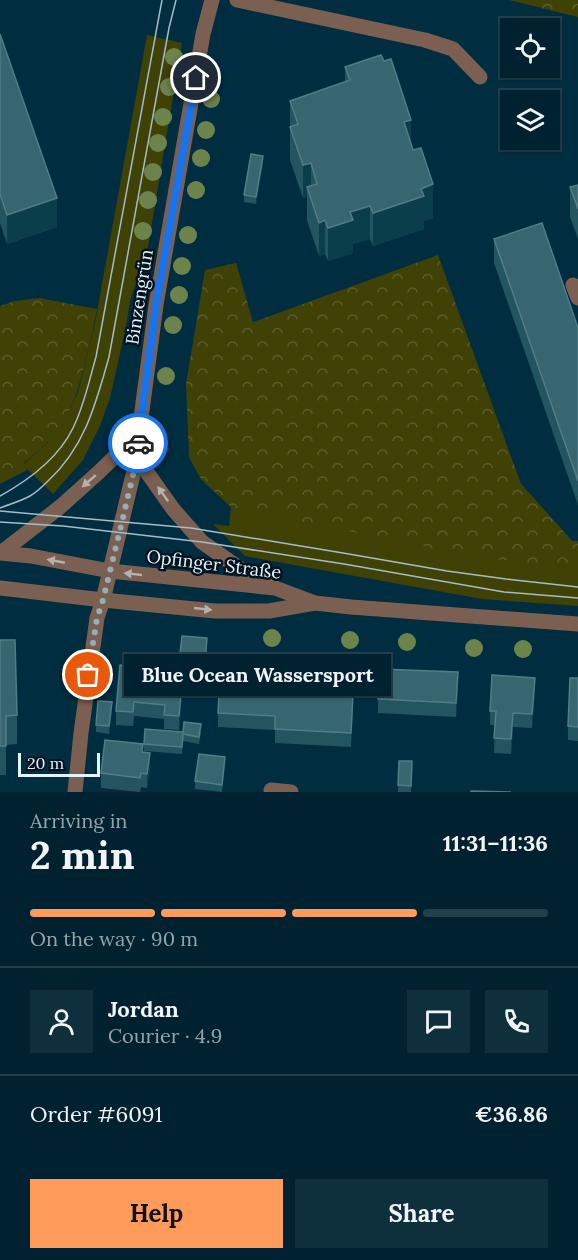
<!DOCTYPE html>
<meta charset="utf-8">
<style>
:root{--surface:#002230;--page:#0e2f3c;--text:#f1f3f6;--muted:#95a4ab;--line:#223f4c;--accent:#ff9b5a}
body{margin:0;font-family:Lora,serif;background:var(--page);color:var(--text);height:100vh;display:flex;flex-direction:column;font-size:22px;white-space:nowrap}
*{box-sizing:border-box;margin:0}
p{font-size:20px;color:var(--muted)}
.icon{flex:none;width:33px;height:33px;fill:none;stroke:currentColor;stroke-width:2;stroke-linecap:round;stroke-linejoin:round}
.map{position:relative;height:792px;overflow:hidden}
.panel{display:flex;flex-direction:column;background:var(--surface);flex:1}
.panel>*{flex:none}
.buttons{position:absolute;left:500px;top:18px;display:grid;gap:12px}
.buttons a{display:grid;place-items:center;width:60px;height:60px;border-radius:0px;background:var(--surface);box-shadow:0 2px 4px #0004,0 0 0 2px var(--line);font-size:30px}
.scale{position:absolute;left:18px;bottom:15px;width:82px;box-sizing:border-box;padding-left:6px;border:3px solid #e5f4fc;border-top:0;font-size:16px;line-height:21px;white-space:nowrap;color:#e5f4fc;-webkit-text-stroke:4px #001420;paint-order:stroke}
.pin{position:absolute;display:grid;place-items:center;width:51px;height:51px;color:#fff;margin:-26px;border:3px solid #fff;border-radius:50%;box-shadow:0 2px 6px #0007}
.courier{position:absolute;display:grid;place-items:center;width:60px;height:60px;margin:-30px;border:4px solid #1a73e8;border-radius:50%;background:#fff;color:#222;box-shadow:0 2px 8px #0007}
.bubble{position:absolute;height:42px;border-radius:0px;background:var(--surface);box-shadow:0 2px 4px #0004,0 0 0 2px var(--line);font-size:20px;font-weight:700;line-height:42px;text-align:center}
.summary em{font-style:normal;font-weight:700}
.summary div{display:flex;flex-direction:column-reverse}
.summary{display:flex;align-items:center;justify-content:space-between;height:102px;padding:0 30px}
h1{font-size:39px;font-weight:700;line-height:45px}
.bar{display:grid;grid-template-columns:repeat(4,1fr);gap:9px 6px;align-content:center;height:72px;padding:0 30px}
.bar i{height:8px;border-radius:4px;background:var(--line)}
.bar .selected{background:var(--accent)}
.bar p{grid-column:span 4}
.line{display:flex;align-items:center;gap:15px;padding:0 30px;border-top:2px solid var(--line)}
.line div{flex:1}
.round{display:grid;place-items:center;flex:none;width:63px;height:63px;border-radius:0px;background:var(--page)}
.action{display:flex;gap:12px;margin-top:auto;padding:12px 30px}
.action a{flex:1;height:69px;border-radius:0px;background:var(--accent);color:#111;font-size:24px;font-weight:700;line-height:69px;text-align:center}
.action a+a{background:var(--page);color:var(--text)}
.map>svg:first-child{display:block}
.grass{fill:#3f4105}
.forest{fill:url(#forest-crowns)}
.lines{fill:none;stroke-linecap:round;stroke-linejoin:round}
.minor{stroke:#7b6051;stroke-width:15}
.tram{stroke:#a5bcc7;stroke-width:1.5}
.tree{fill:#6c844c}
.wall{fill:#22555f}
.shaded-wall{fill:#0b3e4b}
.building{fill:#376670;stroke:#527c86;stroke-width:1.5}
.oneway{fill:#b5b1af}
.done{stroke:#95afba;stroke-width:6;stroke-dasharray:0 10.8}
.route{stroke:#1a73e8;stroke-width:8}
.labels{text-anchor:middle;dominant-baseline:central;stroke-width:5;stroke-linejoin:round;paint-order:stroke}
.street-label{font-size:18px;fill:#e5f4fc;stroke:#001420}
</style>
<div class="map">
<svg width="578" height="792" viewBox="0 0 578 792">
<defs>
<pattern id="forest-crowns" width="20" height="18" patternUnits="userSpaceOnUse" patternTransform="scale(1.5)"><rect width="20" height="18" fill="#3f4105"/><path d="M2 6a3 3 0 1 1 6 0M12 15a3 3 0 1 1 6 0" fill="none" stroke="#5b5d2a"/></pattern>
</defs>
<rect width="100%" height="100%" fill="#002e40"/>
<g class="grass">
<polygon points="147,35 182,43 147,253 131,297 125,331 110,398 100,426 83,460 53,494 23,465 47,443 69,412 78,392 95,323"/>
<polygon points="214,328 521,484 572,541 578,541 578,606 482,599 245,556 213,524 229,526 231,507 201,479 189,457"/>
</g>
<g class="forest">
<polygon points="509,0 578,0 578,17"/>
<polygon points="438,255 521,484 572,541 578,541 578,566 530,563 475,557 231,507 201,479 189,457 186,384 205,270 236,263 253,322"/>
<path d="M 39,298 L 97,309 C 94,326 90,342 86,359 C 80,383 74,408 59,428 C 49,442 36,453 23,464 L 27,470 L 0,484 L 0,306 L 15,301 Z"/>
</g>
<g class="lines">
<g class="minor">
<polyline points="237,0 425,40 453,49 480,77"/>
<polyline points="573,285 578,298"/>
<polyline points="137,458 173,509 202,542 239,568 269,585"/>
<polyline points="2,552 60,507 99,472 139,433"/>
<polyline points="0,553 31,556 110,571 275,588 315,603 351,607 578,624"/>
<polyline points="0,588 103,600 215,611 269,611 315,603"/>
<polyline points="271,790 291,792"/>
<polyline points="75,792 81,733 97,618 103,600 137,458 139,433 156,305 203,34 212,0"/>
</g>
<g class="tram">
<path d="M 0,496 C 29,480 58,459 73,428 C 84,406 89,381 96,357 L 162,0"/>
<path d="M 0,508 C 10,504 21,501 30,496 C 37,492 43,486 48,481 C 85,447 96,403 109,357 L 169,28 L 176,0"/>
<polyline points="0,511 191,528 343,553 447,571 506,579 578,587"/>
<polyline points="0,522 63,526 202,542 344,564 504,592 578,598"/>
</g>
</g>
<g class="tree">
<circle cx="174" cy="57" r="9"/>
<circle cx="169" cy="87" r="9"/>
<circle cx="211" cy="99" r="9"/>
<circle cx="163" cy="117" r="9"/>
<circle cx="206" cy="130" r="9"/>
<circle cx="158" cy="143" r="9"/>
<circle cx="201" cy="158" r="9"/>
<circle cx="153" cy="172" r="9"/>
<circle cx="196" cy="190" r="9"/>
<circle cx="148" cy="200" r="9"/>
<circle cx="143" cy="231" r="9"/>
<circle cx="188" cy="235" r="9"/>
<circle cx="182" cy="266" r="9"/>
<circle cx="179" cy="295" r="9"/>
<circle cx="173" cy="325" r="9"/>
<circle cx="166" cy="376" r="9"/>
<circle cx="272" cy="638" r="9"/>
<circle cx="350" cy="640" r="9"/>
<circle cx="407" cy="642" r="9"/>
<circle cx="474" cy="648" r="9"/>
<circle cx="523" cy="649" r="9"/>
</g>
<g class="wall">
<polygon points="0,34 57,227 7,244 0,223"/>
<polygon points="345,67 411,145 433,218 424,221 424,229 373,246 370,239 353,244 353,253 328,261 325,254 319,256 307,220 307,197 303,198 290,160 290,101 345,82"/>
<polygon points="263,164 256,204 244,202 244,195"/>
<polygon points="578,185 578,239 570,217 570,187"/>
<polygon points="494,239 578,328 578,505 494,263"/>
<polygon points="0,640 17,715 17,744 6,745 6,775 0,775"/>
<polygon points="207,646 205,671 179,669 179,662"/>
<polygon points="120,665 183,684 179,730 164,729 164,719 134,716 133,726 116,725 116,711"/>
<polygon points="338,674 337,694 353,709 351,747 275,743 275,730 218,727 218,713"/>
<polygon points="578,678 578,741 568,740 568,726"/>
<polygon points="458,687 456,717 378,713 378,699"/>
<polygon points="535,692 532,728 513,727 511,754 494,753 495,725 490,725 490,711"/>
<polygon points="112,710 109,734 96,732 96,725"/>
<polygon points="183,732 201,732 199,744 183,741 182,754 144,751 144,744"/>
<polygon points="143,752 150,767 147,788 141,787 140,792 101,788 101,773"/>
<polygon points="399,761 412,761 411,792 398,792"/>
<polygon points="225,764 222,792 195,789 195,781"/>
</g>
<g class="shaded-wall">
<polygon points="411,120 411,153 404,122"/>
<polygon points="263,156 263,164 256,204 256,197"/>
<polygon points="311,163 311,196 307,187 307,197 303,198 303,165"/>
<polygon points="433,184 433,218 424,221 424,229 373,246 373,213 421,189"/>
<polygon points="57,198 57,227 7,244 7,215"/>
<polygon points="370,206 370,239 353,244 353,253 328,261 328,228 350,212"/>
<polygon points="325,220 325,254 319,256 319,223"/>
<polygon points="183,670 183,684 179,730 179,716"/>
<polygon points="458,672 458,687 456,717 456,703"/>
<polygon points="535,678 535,692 532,728 532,714"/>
<polygon points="353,694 353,709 351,747 351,733"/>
<polygon points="112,702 112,710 109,734 109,726"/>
<polygon points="513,713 513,727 511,754 511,739"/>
<polygon points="150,753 150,767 147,788 147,774"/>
<polygon points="225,757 225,764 222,792 222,785"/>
</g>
<g class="building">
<polygon points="0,34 57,198 7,215 0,194"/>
<polygon points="381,55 384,61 391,59 411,120 404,122 413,150 421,148 433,184 421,189 424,196 373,213 370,206 350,212 353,220 328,228 325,220 319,223 307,187 317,184 311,163 303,165 290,127 298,124 290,101 350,80 345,67"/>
<polygon points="251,154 263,156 256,197 244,195"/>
<polygon points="578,185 578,209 570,187"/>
<polygon points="542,223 578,328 578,481 494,239"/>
<polygon points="182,636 207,638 205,664 179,662"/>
<polygon points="0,640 15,640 17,715 6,716 6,746 0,746"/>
<polygon points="221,655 338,660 336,694 353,694 351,733 275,729 275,716 218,713"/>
<polygon points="120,665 183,670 179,716 164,715 165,705 134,702 133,712 116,711"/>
<polygon points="380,669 458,672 456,703 378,699"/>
<polygon points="492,675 535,678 532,714 513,713 511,739 494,738 496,711 490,711"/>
<polygon points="570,678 578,678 578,727 568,726"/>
<polygon points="98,701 112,702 109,726 96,725"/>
<polygon points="184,722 201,724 199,737 183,734 182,747 144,744 145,729 183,732"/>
<polygon points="105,740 143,744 142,752 150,753 147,774 141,773 140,778 101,773"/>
<polygon points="199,754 225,757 222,785 195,781"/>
<polygon points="399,761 412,761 411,786 398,785"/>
<polygon points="471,791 511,792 471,792"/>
</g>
<defs><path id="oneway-solid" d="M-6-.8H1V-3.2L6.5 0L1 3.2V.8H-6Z" transform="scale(1.5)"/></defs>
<g class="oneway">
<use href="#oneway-solid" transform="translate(89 481) rotate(139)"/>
<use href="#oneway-solid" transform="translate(163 494) rotate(-125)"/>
<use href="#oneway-solid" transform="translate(56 561) rotate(-169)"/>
<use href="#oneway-solid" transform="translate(133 574) rotate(-174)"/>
<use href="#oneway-solid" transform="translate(203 609) rotate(6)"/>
</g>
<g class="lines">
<polyline class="done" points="88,675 97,618 103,600 122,522 137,458 138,443"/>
<polyline class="route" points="138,443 156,305 196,78"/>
</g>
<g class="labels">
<g class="street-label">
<text transform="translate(139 297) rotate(-81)">Binzengrün</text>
<text transform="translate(214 564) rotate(7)">Opfinger Straße</text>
</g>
</g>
</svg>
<div class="buttons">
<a><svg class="icon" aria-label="locate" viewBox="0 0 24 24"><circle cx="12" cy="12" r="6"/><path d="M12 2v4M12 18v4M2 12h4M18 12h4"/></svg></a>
<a><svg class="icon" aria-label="layers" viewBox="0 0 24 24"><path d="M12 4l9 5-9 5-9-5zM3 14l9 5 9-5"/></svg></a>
</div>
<div class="scale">20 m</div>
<div class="pin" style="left:88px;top:675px;background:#ea580c"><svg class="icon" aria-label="bag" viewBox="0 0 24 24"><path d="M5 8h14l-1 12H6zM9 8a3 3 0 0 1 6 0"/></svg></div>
<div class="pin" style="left:196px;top:78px;background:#1f2937"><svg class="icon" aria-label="home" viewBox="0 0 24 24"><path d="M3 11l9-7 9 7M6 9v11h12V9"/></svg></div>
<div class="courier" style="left:138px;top:443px"><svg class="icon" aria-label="car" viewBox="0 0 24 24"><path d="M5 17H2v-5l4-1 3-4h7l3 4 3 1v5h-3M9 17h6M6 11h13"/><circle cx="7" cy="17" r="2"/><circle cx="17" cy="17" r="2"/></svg></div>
<div class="bubble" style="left:124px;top:654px;width:267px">Blue Ocean Wassersport</div>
</div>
<section class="panel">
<div class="summary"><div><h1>2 min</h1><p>Arriving in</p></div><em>11:31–11:36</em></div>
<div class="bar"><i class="selected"></i><i class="selected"></i><i class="selected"></i><i></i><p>On the way · 90 m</p></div>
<div class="line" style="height:108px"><a class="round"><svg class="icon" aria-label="person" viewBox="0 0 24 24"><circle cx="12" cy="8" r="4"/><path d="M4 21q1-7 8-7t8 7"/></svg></a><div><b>Jordan</b><p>Courier · 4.9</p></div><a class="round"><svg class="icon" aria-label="chat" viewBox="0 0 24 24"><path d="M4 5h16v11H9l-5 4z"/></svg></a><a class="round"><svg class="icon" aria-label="phone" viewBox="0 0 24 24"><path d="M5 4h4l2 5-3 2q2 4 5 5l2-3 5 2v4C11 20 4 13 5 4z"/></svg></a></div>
<div class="line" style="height:78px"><div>Order #6091</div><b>€36.86</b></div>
<div class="action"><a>Help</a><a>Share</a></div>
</section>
